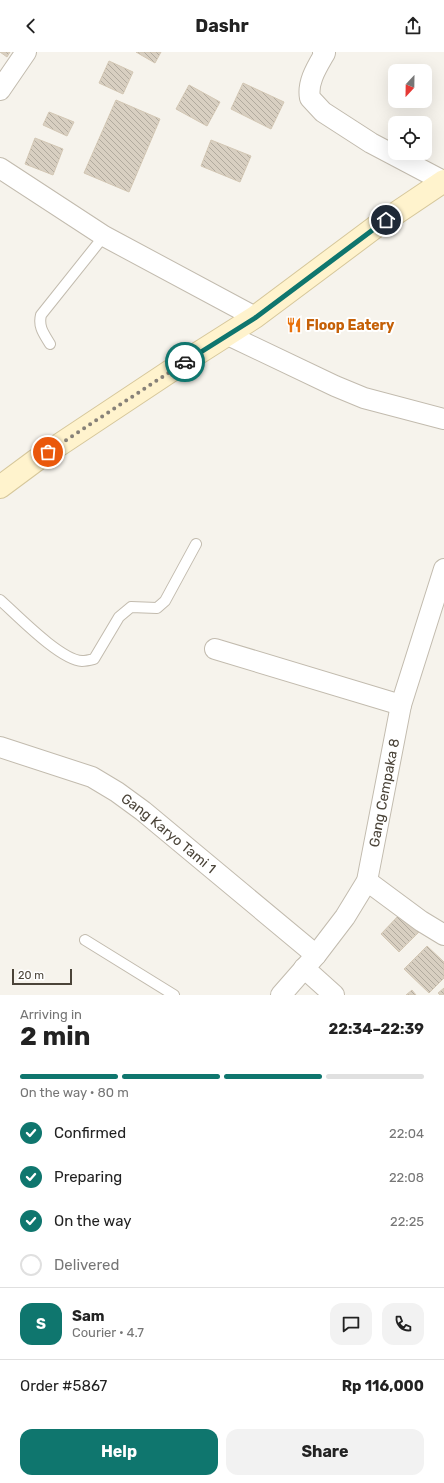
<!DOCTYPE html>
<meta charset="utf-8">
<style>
:root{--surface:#fff;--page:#f2f2f2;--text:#222;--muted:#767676;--line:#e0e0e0;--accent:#0f766e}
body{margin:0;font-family:Rubik,sans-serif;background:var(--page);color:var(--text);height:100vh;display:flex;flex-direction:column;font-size:15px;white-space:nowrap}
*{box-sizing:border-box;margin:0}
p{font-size:13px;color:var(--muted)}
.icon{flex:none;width:22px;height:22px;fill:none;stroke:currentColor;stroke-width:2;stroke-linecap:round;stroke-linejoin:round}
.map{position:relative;height:943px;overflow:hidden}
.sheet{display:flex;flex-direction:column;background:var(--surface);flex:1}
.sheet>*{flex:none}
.needle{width:26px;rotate:202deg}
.fabs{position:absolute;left:388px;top:12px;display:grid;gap:8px}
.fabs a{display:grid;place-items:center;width:44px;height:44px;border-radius:8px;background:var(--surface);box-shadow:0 4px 16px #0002;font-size:20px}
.scale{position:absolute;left:12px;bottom:10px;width:60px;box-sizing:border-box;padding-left:4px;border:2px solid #4b4439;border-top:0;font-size:11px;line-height:14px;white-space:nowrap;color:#4b4439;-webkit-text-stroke:3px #fff;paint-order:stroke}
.pin{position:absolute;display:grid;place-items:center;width:34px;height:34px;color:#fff;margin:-17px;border:2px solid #fff;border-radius:50%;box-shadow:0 1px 4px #0007}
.courier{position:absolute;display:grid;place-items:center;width:40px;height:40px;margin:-20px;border:3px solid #0f766e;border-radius:50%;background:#fff;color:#222;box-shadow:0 1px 5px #0007}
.headline em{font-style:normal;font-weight:700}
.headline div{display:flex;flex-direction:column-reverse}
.headline{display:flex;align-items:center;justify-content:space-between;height:68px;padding:0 20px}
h1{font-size:26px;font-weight:700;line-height:30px}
.bar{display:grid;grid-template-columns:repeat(4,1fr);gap:6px 4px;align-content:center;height:48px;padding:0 20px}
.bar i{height:5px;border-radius:3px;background:var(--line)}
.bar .active{background:var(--accent)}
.bar p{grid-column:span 4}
.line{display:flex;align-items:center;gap:10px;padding:0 20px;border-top:1px solid var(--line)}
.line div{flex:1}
.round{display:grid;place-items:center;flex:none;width:42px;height:42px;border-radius:12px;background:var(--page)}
ol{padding:0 20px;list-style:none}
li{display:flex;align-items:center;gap:12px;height:44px}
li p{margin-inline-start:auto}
li .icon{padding:4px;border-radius:50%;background:var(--accent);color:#fff;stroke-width:4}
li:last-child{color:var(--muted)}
li i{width:22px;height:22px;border:2px solid var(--line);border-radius:50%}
.action{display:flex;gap:8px;margin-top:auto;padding:8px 20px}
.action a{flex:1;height:46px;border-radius:12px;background:var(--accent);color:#fff;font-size:16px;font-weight:700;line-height:46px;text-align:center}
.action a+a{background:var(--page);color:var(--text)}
header{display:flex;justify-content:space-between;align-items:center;height:52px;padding:0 20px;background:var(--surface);font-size:18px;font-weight:700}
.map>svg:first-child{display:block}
.building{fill:url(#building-back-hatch);stroke:#d3c7b4}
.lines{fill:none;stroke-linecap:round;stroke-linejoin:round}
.lane-casing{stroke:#c2bbae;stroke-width:12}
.street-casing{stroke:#c2bbae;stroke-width:22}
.secondary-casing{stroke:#d6c79b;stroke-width:24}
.lane{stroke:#fff;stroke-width:10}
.street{stroke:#fff;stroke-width:20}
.secondary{stroke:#fff3cd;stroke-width:22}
.done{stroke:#878178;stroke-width:4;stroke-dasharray:0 7.2}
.route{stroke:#0f766e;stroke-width:5}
.labels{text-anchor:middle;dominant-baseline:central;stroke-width:4;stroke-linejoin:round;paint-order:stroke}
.food-label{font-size:14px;font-weight:bold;fill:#c56008;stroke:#fff;text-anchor:start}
.street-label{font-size:14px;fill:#4b4439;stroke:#fff}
</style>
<header><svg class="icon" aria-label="back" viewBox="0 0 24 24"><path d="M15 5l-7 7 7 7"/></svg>Dashr<svg class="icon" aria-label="share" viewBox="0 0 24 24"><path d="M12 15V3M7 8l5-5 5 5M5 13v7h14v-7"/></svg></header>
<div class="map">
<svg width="444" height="943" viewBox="0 0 444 943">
<defs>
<pattern id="building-back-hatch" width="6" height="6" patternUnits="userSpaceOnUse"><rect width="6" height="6" fill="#d8cfc1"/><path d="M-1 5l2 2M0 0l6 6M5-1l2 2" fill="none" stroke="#b1aa9e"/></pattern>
</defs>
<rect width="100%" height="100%" fill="#f6f3ec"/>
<g class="building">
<polygon points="0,0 10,0 7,5"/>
<polygon points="136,0 161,0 155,11"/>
<polygon points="109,9 133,20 123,42 99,31"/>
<polygon points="243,31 284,50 271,77 231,57"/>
<polygon points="189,33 220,50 207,74 176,57"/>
<polygon points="116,48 160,67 129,140 84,121"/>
<polygon points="49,60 74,70 67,84 43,73"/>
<polygon points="35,86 63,97 53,123 25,112"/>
<polygon points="211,88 251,104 240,130 201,114"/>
<polygon points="400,862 419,880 399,900 381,882"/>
<polygon points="427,894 444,910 444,926 429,941 404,917"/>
<polygon points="444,936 444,943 440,943 438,941"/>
<polygon points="412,938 416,943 406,943"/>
</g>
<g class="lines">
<defs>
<g id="lane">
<path d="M 50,292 C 44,282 38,275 41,263 L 104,184"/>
<path d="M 0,548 C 17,563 60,608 82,609 C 86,609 90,608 94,607 L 119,565 L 131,555 L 157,556 L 165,549 L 196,492"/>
<polyline points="85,888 174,943"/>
</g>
<g id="street">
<path d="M 323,0 L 325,1 C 317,15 307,30 310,46 L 323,60 L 371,91 L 443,129"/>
<polyline points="0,38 26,0"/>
<polyline points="0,116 104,184 255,265"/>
<polyline points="228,283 335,334 364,346 444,367"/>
<polyline points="215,597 401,653"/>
<path id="s1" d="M 0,695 L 92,725 L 117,740 L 143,759 L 316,903"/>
<polyline points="367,829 421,869 444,883"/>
<polyline points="304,916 334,943"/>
<path id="s2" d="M 281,943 L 316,903 L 345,865 L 367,829 L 401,653 L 444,517"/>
</g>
<polyline id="secondary" points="0,435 35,409 178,314 255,265 374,176 444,129"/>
</defs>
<use href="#lane" class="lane-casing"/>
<use href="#street" class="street-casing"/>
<use href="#secondary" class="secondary-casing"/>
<use href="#lane" class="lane"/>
<use href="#street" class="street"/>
<use href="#secondary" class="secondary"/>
</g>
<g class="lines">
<polyline class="done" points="48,400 185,310"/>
<polyline class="route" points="185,310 255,266 386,168"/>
</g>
<defs>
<symbol id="restaurant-bare" viewBox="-9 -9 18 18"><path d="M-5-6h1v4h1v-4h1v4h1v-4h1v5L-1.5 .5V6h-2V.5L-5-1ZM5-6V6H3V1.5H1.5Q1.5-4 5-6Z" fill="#e8710a" stroke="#fff" stroke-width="2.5" paint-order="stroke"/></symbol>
</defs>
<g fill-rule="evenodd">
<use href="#restaurant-bare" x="283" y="262" width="22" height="22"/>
</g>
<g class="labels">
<g class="food-label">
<text x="306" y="273">Floop Eatery</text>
</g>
<g class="street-label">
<text stroke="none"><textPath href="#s2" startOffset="233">Gang Cempaka 8</textPath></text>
<text stroke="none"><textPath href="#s1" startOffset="192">Gang Karyo Tami 1</textPath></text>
</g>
</g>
</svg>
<div class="fabs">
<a><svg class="needle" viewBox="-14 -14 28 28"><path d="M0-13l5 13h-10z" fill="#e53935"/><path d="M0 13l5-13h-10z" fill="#767676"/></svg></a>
<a><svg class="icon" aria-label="locate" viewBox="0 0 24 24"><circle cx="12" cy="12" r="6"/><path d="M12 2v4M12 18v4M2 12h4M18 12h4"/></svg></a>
</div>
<div class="scale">20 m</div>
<div class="pin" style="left:48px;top:400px;background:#ea580c"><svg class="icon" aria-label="bag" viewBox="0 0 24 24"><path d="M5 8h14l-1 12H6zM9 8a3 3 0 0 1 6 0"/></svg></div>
<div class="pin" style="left:386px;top:168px;background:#1f2937"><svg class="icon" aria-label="home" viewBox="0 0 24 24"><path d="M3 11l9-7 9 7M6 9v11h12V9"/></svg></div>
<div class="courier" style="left:185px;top:310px"><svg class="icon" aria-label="car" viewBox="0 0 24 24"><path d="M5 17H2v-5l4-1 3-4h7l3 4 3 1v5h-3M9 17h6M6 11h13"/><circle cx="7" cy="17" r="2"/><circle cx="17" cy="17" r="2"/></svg></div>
</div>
<section class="sheet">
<div class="headline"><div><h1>2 min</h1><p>Arriving in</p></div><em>22:34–22:39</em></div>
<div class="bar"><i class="active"></i><i class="active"></i><i class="active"></i><i></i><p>On the way · 80 m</p></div>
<ol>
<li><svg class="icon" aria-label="check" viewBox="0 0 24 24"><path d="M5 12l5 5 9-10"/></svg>Confirmed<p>22:04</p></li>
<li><svg class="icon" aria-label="check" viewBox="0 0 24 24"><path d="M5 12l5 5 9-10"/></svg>Preparing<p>22:08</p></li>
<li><svg class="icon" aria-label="check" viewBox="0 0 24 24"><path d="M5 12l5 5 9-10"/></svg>On the way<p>22:25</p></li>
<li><i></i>Delivered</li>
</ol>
<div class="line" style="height:72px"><b class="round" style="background:var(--accent);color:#fff">S</b><div><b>Sam</b><p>Courier · 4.7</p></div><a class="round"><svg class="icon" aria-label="chat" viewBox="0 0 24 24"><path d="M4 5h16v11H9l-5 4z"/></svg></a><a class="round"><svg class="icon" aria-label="phone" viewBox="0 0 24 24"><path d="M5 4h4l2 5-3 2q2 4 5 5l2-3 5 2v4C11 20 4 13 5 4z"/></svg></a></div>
<div class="line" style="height:52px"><div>Order #5867</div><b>Rp 116,000</b></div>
<div class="action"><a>Help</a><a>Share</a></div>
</section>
